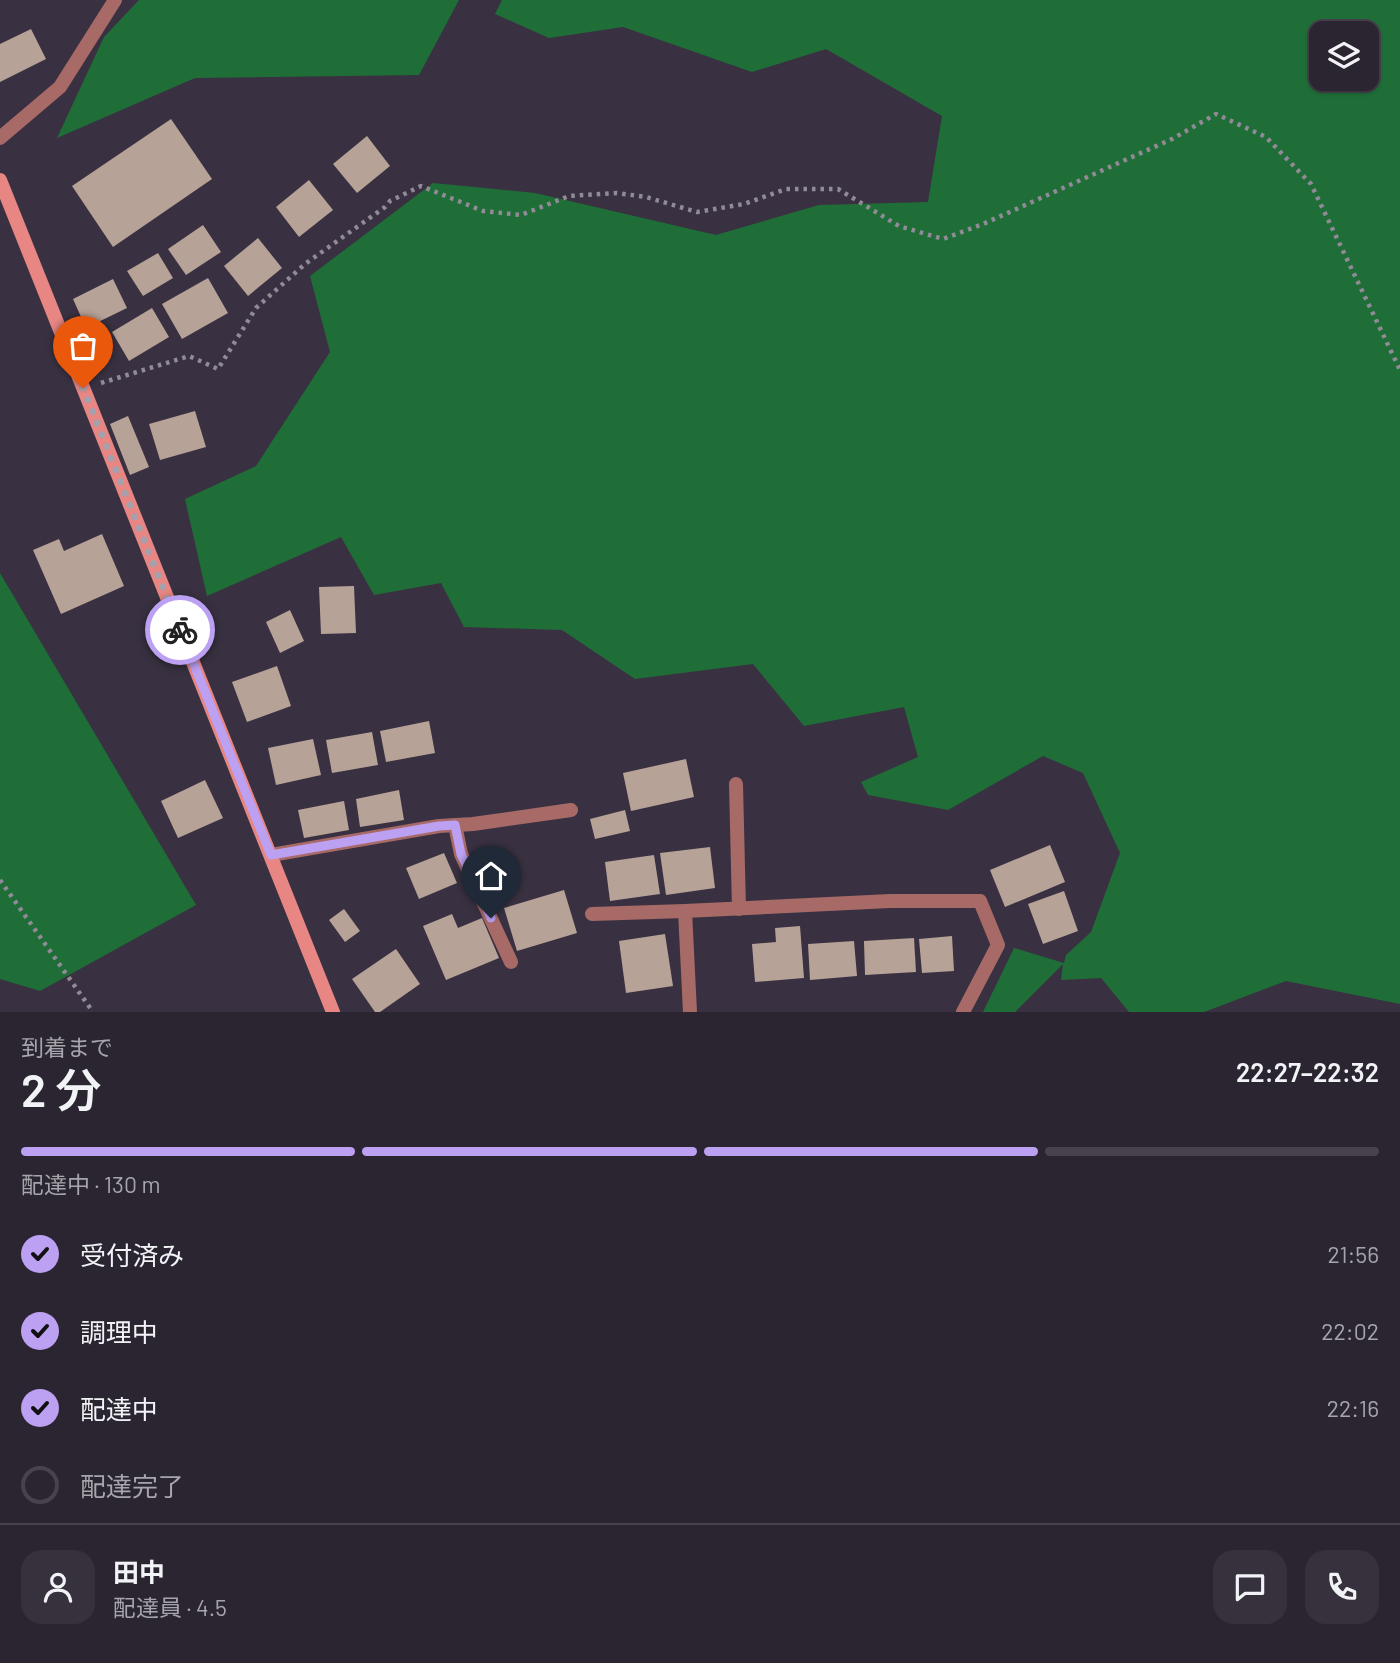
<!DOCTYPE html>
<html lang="ja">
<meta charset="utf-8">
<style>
:root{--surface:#2b2531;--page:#37313d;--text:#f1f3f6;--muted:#a6a5ab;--line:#47424d;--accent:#bca0f2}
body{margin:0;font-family:Barlow,"Noto Sans JP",sans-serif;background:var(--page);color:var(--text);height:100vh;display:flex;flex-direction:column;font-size:26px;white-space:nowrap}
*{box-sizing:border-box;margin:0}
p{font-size:23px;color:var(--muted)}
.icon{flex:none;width:38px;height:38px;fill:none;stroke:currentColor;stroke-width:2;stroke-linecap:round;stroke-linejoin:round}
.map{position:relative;height:1012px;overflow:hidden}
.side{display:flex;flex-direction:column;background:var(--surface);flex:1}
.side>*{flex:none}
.buttons{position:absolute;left:1309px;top:21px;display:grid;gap:14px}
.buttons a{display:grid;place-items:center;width:70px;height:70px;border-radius:14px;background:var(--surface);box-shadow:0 2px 5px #0004,0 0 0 2px var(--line);font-size:35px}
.pin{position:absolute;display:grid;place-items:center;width:60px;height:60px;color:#fff;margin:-72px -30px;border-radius:50% 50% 50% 0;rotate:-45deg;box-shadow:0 0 7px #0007}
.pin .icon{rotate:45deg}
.courier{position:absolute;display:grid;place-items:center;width:70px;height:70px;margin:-35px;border:5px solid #bca0f2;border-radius:50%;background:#fff;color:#222;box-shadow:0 2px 9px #0007}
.headline em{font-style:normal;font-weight:600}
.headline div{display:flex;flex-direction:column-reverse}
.headline{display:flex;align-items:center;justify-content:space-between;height:119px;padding:0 21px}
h1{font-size:46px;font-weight:600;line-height:52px}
.bar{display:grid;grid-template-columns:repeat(4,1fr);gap:10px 7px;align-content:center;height:84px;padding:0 21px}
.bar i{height:9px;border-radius:5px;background:var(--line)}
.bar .active{background:var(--accent)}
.bar p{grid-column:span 4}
.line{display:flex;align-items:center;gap:18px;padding:0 21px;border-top:2px solid var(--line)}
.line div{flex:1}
.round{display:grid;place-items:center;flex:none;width:74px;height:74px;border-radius:21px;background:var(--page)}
ol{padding:0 21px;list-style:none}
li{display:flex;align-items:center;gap:21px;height:77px}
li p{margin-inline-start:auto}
li .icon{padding:7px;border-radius:50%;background:var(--accent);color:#111;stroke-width:4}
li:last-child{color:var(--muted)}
li i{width:38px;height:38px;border:4px solid var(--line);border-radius:50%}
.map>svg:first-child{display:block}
.green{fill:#1f6e38;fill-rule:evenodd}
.building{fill:#b7a297}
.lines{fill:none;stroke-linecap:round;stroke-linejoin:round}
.path{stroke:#918b98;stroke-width:4.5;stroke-dasharray:3.5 5;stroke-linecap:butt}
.street{stroke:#a76a67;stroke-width:14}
.secondary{stroke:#e78682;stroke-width:14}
.done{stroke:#a6a0ac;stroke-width:7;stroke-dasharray:0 12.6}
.route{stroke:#bca0f2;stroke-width:9}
</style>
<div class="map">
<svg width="1400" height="1012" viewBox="0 0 1400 1012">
<rect width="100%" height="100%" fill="#393141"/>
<g class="green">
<polygon points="139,0 459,0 419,75 195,78 57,138 104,37"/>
<path d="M 502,0 L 1400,0 L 1400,1004 L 1286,981 L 1204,1012 L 1129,1012 L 1101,978 L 1061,980 L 1063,964 L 1015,1012 L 983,1012 L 1014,948 L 1064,963 L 1066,955 L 1091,932 L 1120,853 L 1083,773 L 1043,756 L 948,810 L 868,795 L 861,782 L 918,757 L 904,707 L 804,726 L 753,664 L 635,679 L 562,630 L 464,627 L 441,583 L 374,595 L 341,537 L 207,596 L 185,499 L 256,466 L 330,352 L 310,276 L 433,183 L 535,193 L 716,235 L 819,205 L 928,202 L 942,116 L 826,49 L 752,72 L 623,27 L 549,38 L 495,14 ZM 1321,33 L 1367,33 L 1367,79 L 1321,79 Z"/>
<polygon points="0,573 196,905 40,991 0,979"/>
</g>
<g class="building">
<polygon points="31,29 46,59 0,82 0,44"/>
<polygon points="171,119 212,179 113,247 72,186"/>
<polygon points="367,136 390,166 357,193 333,164"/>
<polygon points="309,180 333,210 299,237 276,207"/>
<polygon points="203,225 221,252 186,275 168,249"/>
<polygon points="258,238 282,268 248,296 224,266"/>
<polygon points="158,253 173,278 143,296 127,271"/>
<polygon points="208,278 228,313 182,339 162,304"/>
<polygon points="113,279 127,308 86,328 73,299"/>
<polygon points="152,308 169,337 129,361 112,332"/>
<polygon points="195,411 206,447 160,460 149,424"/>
<polygon points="128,416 149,467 130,475 110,424"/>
<polygon points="102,534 124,586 61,614 33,550 59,539 64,551"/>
<polygon points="354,586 356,633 321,634 319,587"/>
<polygon points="290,610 304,641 280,653 266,622"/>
<polygon points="277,666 291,706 247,722 232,682"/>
<polygon points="429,721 435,753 386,762 380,731"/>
<polygon points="372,732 378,765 332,773 326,740"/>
<polygon points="313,739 321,775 276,785 268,748"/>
<polygon points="686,759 694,797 631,811 623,773"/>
<polygon points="205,780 223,818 178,838 161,801"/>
<polygon points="399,790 404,820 360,827 356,799"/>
<polygon points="344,801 349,830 304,838 298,810"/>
<polygon points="625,810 630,831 595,839 590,819"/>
<polygon points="1050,845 1065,882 1005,907 990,870"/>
<polygon points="710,847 715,888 666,895 660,853"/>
<polygon points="444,853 457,883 419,899 406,868"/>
<polygon points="654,855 660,894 610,901 605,862"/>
<polygon points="564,890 577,933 517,951 504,908"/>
<polygon points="1064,891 1078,931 1043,944 1028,904"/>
<polygon points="344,909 360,931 345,942 329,920"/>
<polygon points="452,914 458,928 482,918 499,958 446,980 423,926"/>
<polygon points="800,926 804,978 755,982 752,944 776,942 775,928"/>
<polygon points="665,934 673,986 626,993 619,941"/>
<polygon points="952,936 954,971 922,973 919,939"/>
<polygon points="914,938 916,972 865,975 864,941"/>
<polygon points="854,941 857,976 810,980 808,944"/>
<polygon points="396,949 420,984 380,1012 375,1012 352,979"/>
</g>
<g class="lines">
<g class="path">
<polyline points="101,383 189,356 218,369 256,308 305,264 385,207 390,201 421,186 483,211 521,215 569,196 617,193 646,197 697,212 744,204 786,189 838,189 899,226 943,239 983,224 1172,139 1216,114 1266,137 1311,184 1400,370"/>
<polyline points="0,880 93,1012"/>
</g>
<g class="street">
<polyline points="0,138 60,87 115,0"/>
<polyline points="736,784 739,909"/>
<polyline points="455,825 461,854 511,962"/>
<polyline points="271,855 439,826 473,824 571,810"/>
<polyline points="592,914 685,911"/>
<polyline points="690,1012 685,911 890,901 980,901 998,945 963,1012"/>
</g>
<polyline class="secondary" points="0,180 333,1012"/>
</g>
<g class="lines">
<polyline class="done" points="83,388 180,630"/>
<polyline class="route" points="180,630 271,855 439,826 455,825 461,854 491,918"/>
</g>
</svg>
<div class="buttons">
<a><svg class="icon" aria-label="layers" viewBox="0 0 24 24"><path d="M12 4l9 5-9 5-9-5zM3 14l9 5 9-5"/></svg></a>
</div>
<div class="pin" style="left:83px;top:388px;background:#ea580c"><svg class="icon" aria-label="bag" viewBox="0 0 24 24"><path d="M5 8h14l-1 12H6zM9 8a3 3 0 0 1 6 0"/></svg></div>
<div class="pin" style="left:491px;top:918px;background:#1f2937"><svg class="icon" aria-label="home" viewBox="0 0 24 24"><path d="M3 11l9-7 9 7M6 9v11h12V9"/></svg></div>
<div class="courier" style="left:180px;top:630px"><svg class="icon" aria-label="bike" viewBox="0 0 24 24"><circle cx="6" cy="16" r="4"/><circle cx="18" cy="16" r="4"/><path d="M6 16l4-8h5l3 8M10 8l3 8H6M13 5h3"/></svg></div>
</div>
<section class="side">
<div class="headline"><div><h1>2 分</h1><p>到着まで</p></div><em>22:27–22:32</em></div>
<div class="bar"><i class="active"></i><i class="active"></i><i class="active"></i><i></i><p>配達中 · 130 m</p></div>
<ol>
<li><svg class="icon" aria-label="check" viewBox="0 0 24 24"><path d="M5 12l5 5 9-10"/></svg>受付済み<p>21:56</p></li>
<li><svg class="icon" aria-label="check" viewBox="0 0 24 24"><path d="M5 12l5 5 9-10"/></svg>調理中<p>22:02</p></li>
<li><svg class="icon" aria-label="check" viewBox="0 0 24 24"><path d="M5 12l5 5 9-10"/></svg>配達中<p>22:16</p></li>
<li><i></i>配達完了</li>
</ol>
<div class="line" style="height:126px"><a class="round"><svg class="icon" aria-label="person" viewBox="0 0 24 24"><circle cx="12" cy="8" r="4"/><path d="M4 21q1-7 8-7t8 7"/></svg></a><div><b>田中</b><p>配達員 · 4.5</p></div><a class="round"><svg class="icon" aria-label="chat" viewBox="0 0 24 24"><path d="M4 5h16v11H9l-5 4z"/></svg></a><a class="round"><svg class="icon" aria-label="phone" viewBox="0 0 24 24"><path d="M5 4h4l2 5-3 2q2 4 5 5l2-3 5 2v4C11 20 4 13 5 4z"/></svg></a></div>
</section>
